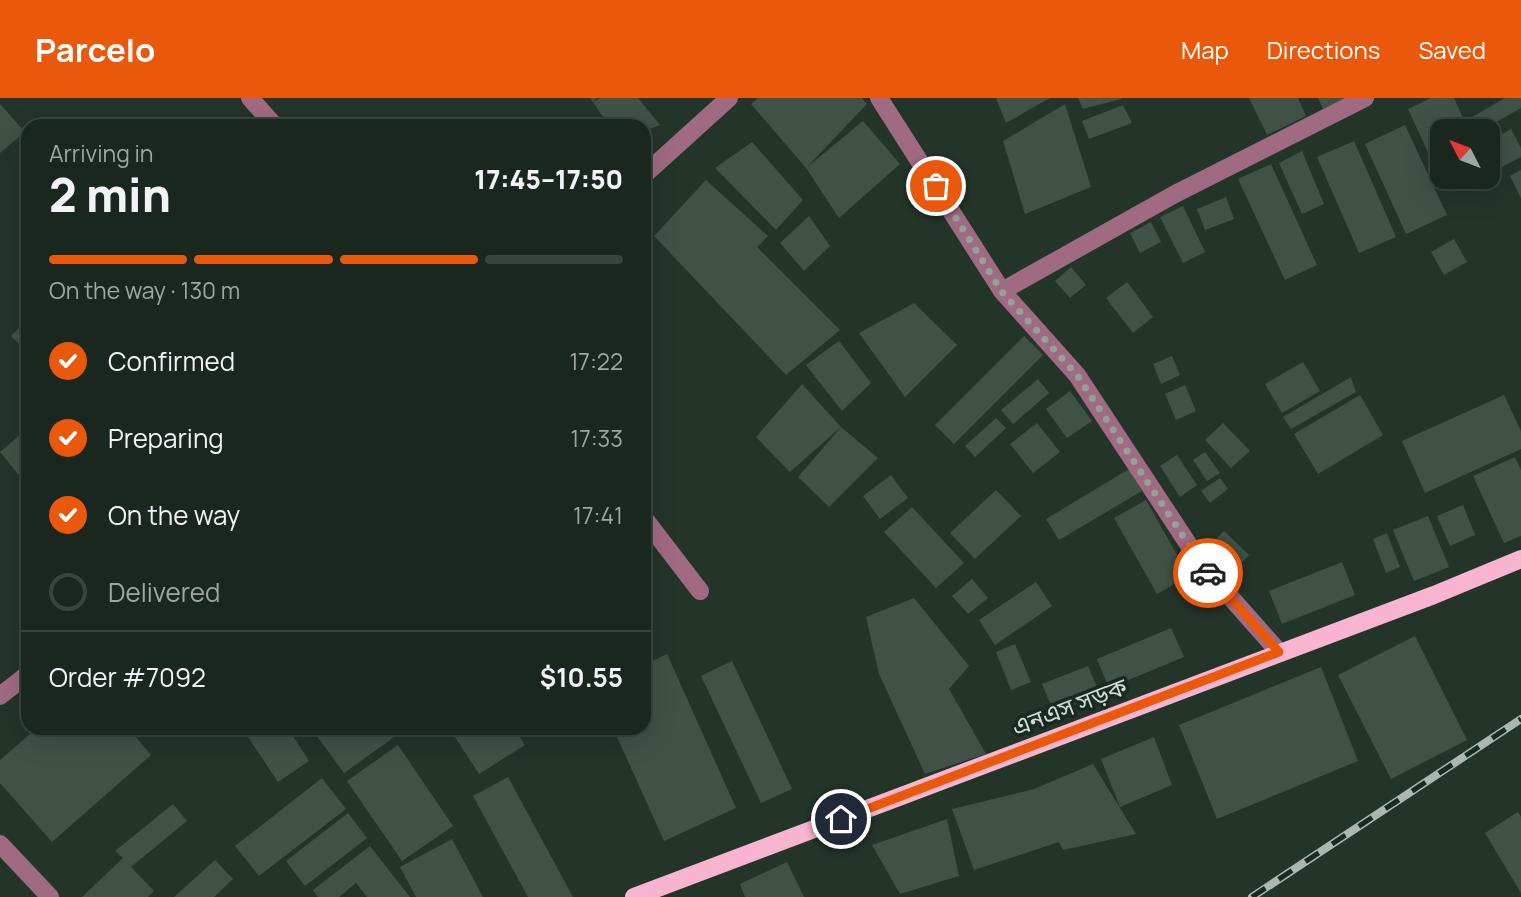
<!DOCTYPE html>
<meta charset="utf-8">
<style>
:root{--surface:#1a271f;--page:#27332c;--text:#f1f3f6;--muted:#9fa5a4;--line:#38443d;--accent:#ea580c}
body{margin:0;font-family:Manrope,"Noto Sans Bengali",sans-serif;background:var(--page);color:var(--text);height:100vh;display:flex;flex-direction:column;font-size:26px;white-space:nowrap}
*{box-sizing:border-box;margin:0}
p{font-size:23px;color:var(--muted)}
.icon{flex:none;width:38px;height:38px;fill:none;stroke:currentColor;stroke-width:2;stroke-linecap:round;stroke-linejoin:round}
.map{position:relative;flex:1;overflow:hidden}
.panel{position:absolute;left:21px;top:21px;width:630px;height:616px;display:flex;flex-direction:column;background:var(--surface);border-radius:21px;box-shadow:0 7px 28px #0002,0 0 0 2px var(--line)}
.panel>*{flex:none}
.needle{width:46px;rotate:312deg}
.fabs{position:absolute;left:1430px;top:21px;display:grid;gap:14px}
.fabs a{display:grid;place-items:center;width:70px;height:70px;border-radius:14px;background:var(--surface);box-shadow:0 7px 28px #0002,0 0 0 2px var(--line);font-size:35px}
.pin{position:absolute;display:grid;place-items:center;width:60px;height:60px;color:#fff;margin:-30px;border:4px solid #fff;border-radius:50%;box-shadow:0 2px 7px #0007}
.courier{position:absolute;display:grid;place-items:center;width:70px;height:70px;margin:-35px;border:5px solid #ea580c;border-radius:50%;background:#fff;color:#222;box-shadow:0 2px 9px #0007}
.head em{font-style:normal;font-weight:800}
.head div{display:flex;flex-direction:column-reverse}
.head{display:flex;align-items:center;justify-content:space-between;height:119px;padding:0 28px}
h1{font-size:46px;font-weight:800;line-height:52px}
.bar{display:grid;grid-template-columns:repeat(4,1fr);gap:10px 7px;align-content:center;height:84px;padding:0 28px}
.bar i{height:9px;border-radius:5px;background:var(--line)}
.bar .on{background:var(--accent)}
.bar p{grid-column:span 4}
.line{display:flex;align-items:center;gap:18px;padding:0 28px;border-top:2px solid var(--line)}
.line div{flex:1}
ol{padding:0 28px;list-style:none}
li{display:flex;align-items:center;gap:21px;height:77px}
li p{margin-inline-start:auto}
li .icon{padding:7px;border-radius:50%;background:var(--accent);color:#fff;stroke-width:4}
li:last-child{color:var(--muted)}
li i{width:38px;height:38px;border:4px solid var(--line);border-radius:50%}
header{display:flex;align-items:center;gap:42px;box-sizing:border-box;height:98px;padding:0 35px;background:var(--accent);color:#fff}
header strong{font-size:33px}
nav{display:flex;gap:38px;margin-inline-start:auto;font-size:24px}
.map>svg:first-child{display:block}
.building{fill:#405146}
.lines{fill:none;stroke-linecap:round;stroke-linejoin:round}
.minor{stroke:#a06a82;stroke-width:18}
.major{stroke:#f8b4d1;stroke-width:18}
.rail-casing{stroke:#abb7af;stroke-width:8}
.rail{stroke:#192a20;stroke-width:5;stroke-dasharray:16;stroke-linecap:butt}
.done{stroke:#94a199;stroke-width:7;stroke-dasharray:0 12.6}
.route{stroke:#ea580c;stroke-width:9}
.labels{text-anchor:middle;dominant-baseline:central;stroke-width:7;stroke-linejoin:round;paint-order:stroke}
.street-label{font-size:24px;fill:#d1dcd5;stroke:#192a20}
</style>
<header>
<strong>Parcelo</strong>
<nav><a>Map</a><a>Directions</a><a>Saved</a></nav>
</header>
<div class="map">
<svg width="1521" height="799" viewBox="0 0 1521 799">
<rect width="100%" height="100%" fill="#233429"/>
<g class="building">
<polygon points="590,0 597,0 593,4 600,0 638,0 660,27 644,33 644,28 609,28 593,4"/>
<polygon points="758,0 862,0 867,6 806,70 863,23 900,66 839,120 806,70 751,6"/>
<polygon points="996,0 1050,0 1006,25"/>
<polygon points="1078,0 1121,0 1121,1 1083,11"/>
<polygon points="1249,0 1298,0 1306,18 1267,37"/>
<polygon points="1318,0 1352,0 1324,13"/>
<polygon points="1431,0 1454,0 1469,33 1442,33 1442,79 1467,79 1444,89 1408,11"/>
<polygon points="1505,0 1521,0 1521,10 1480,33 1472,19"/>
<polygon points="0,6 25,34 0,55"/>
<polygon points="1065,6 1091,89 1025,116 1003,43"/>
<polygon points="1123,7 1132,25 1089,41 1082,23"/>
<polygon points="1405,27 1447,117 1406,136 1365,46"/>
<polygon points="1511,31 1521,50 1521,59 1498,71 1488,52 1488,44"/>
<polygon points="1354,43 1396,139 1359,155 1317,59"/>
<polygon points="752,44 803,102 776,132 715,70"/>
<polygon points="1302,53 1324,106 1302,116 1279,65"/>
<polygon points="1271,66 1317,167 1285,182 1238,81"/>
<polygon points="1521,72 1521,100 1510,78"/>
<polygon points="706,82 768,138 757,149 840,232 786,277 654,138"/>
<polygon points="1226,99 1234,121 1205,132 1197,111"/>
<polygon points="1183,108 1205,154 1183,165 1160,119"/>
<polygon points="809,118 830,148 804,173 780,145"/>
<polygon points="1151,124 1161,144 1140,155 1130,135"/>
<polygon points="1454,141 1467,164 1444,177 1431,154"/>
<polygon points="1071,169 1086,187 1070,200 1055,183"/>
<polygon points="1127,184 1153,219 1133,235 1106,200"/>
<polygon points="914,205 957,247 905,299 859,235"/>
<polygon points="28,221 28,254 11,238"/>
<polygon points="1024,238 1043,257 954,346 935,327"/>
<polygon points="839,243 871,285 842,313 806,267"/>
<polygon points="1172,258 1180,277 1161,286 1153,266"/>
<polygon points="1303,264 1320,293 1282,315 1265,286"/>
<polygon points="1351,279 1356,294 1291,331 1283,319"/>
<polygon points="1038,281 1049,295 1013,326 1001,312"/>
<polygon points="802,286 841,329 790,374 756,339"/>
<polygon points="1185,287 1196,313 1176,322 1165,296"/>
<polygon points="1070,293 1092,323 1067,340 1046,311"/>
<polygon points="1360,297 1383,337 1318,376 1294,336"/>
<polygon points="1504,297 1521,333 1521,351 1425,395 1402,343"/>
<polygon points="996,320 1006,330 975,359 965,348"/>
<polygon points="1037,325 1060,354 1033,375 1010,346"/>
<polygon points="1223,325 1250,353 1231,370 1205,342"/>
<polygon points="841,329 878,360 829,409 798,379"/>
<polygon points="28,330 28,376 22,381 0,354"/>
<polygon points="1205,354 1220,375 1207,383 1193,362"/>
<polygon points="1177,357 1197,387 1180,399 1160,368"/>
<polygon points="1515,359 1521,372 1521,438 1504,445 1473,378"/>
<polygon points="1129,371 1142,393 1059,442 1046,421"/>
<polygon points="891,377 908,400 880,421 863,398"/>
<polygon points="1220,380 1228,391 1210,405 1201,393"/>
<polygon points="996,392 1021,418 975,461 950,435"/>
<polygon points="1146,402 1189,478 1157,496 1114,420"/>
<polygon points="1463,407 1475,437 1450,448 1437,418"/>
<polygon points="912,409 964,465 936,490 884,434"/>
<polygon points="1428,418 1449,469 1414,483 1393,432"/>
<polygon points="1224,433 1249,457 1236,471 1210,447"/>
<polygon points="1387,435 1400,469 1386,475 1373,441"/>
<polygon points="1342,464 1355,497 1282,526 1269,493"/>
<polygon points="972,481 988,500 968,516 952,498"/>
<polygon points="1036,484 1052,508 995,547 979,522"/>
<polygon points="914,500 969,568 949,591 986,656 925,676 879,576 866,519"/>
<polygon points="1171,530 1184,559 1109,590 1097,561"/>
<polygon points="1415,538 1467,642 1391,681 1338,577"/>
<polygon points="1015,546 1031,584 1011,592 996,554"/>
<polygon points="667,556 736,710 664,743 613,630 644,630 644,567"/>
<polygon points="732,563 792,691 761,705 701,578"/>
<polygon points="1088,568 1100,597 1054,615 1042,586"/>
<polygon points="1321,569 1358,663 1217,721 1179,627"/>
<polygon points="37,630 128,630 151,657 52,744 0,685 0,662"/>
<polygon points="255,630 288,630 309,663 278,684 246,636"/>
<polygon points="311,630 386,630 393,640 344,675"/>
<polygon points="449,630 514,630 525,647 479,676"/>
<polygon points="1154,639 1172,687 1120,709 1101,661"/>
<polygon points="398,647 453,728 402,763 347,683"/>
<polygon points="1093,666 1136,736 1063,752 1059,744 974,772 952,711 1034,691"/>
<polygon points="508,679 573,799 528,799 473,698"/>
<polygon points="322,680 346,711 259,778 235,748"/>
<polygon points="173,706 187,723 131,769 154,793 148,799 82,799 123,760 115,753"/>
<polygon points="1518,714 1521,719 1521,795 1485,735"/>
<polygon points="348,715 367,740 305,788 286,763"/>
<polygon points="947,721 959,778 900,796 872,747"/>
<polygon points="452,741 483,799 416,799 400,769"/>
<polygon points="370,748 410,799 367,799 356,785 339,799 318,799 313,792"/>
<polygon points="215,762 233,781 214,799 174,799"/>
<polygon points="787,764 804,799 745,799 740,786"/>
</g>
<g class="lines">
<g class="minor">
<polyline points="250,0 275,28"/>
<polyline points="879,0 1002,193 1077,277 1202,467 1279,554"/>
<polyline points="644,77 729,0"/>
<polyline points="1002,193 1175,96 1365,0"/>
<polyline points="644,420 700,493"/>
<polyline points="0,598 28,576"/>
<polyline points="0,746 50,799"/>
</g>
<polyline class="major" points="634,799 1434,497 1521,461"/>
<defs>
<polyline id="rail" points="1252,799 1521,621"/>
</defs>
<use href="#rail" class="rail-casing"/>
<use href="#rail" class="rail"/>
</g>
<g class="lines">
<polyline class="done" points="936,88 1002,194 1077,277 1202,467 1208,475"/>
<polyline class="route" points="841,721 1279,554 1208,475"/>
</g>
<g class="labels">
<g class="street-label">
<text transform="translate(1069 608) rotate(-21)">এনএস সড়ক</text>
</g>
</g>
</svg>
<div class="fabs">
<a><svg class="needle" viewBox="-14 -14 28 28"><path d="M0-13l5 13h-10z" fill="#e53935"/><path d="M0 13l5-13h-10z" fill="#9fa5a4"/></svg></a>
</div>
<div class="pin" style="left:936px;top:88px;background:#ea580c"><svg class="icon" aria-label="bag" viewBox="0 0 24 24"><path d="M5 8h14l-1 12H6zM9 8a3 3 0 0 1 6 0"/></svg></div>
<div class="pin" style="left:841px;top:721px;background:#1f2937"><svg class="icon" aria-label="home" viewBox="0 0 24 24"><path d="M3 11l9-7 9 7M6 9v11h12V9"/></svg></div>
<div class="courier" style="left:1208px;top:475px"><svg class="icon" aria-label="car" viewBox="0 0 24 24"><path d="M5 17H2v-5l4-1 3-4h7l3 4 3 1v5h-3M9 17h6M6 11h13"/><circle cx="7" cy="17" r="2"/><circle cx="17" cy="17" r="2"/></svg></div>
<section class="panel">
<div class="head"><div><h1>2 min</h1><p>Arriving in</p></div><em>17:45–17:50</em></div>
<div class="bar"><i class="on"></i><i class="on"></i><i class="on"></i><i></i><p>On the way · 130 m</p></div>
<ol>
<li><svg class="icon" aria-label="check" viewBox="0 0 24 24"><path d="M5 12l5 5 9-10"/></svg>Confirmed<p>17:22</p></li>
<li><svg class="icon" aria-label="check" viewBox="0 0 24 24"><path d="M5 12l5 5 9-10"/></svg>Preparing<p>17:33</p></li>
<li><svg class="icon" aria-label="check" viewBox="0 0 24 24"><path d="M5 12l5 5 9-10"/></svg>On the way<p>17:41</p></li>
<li><i></i>Delivered</li>
</ol>
<div class="line" style="height:91px"><div>Order #7092</div><b>$10.55</b></div>
</section>
</div>
